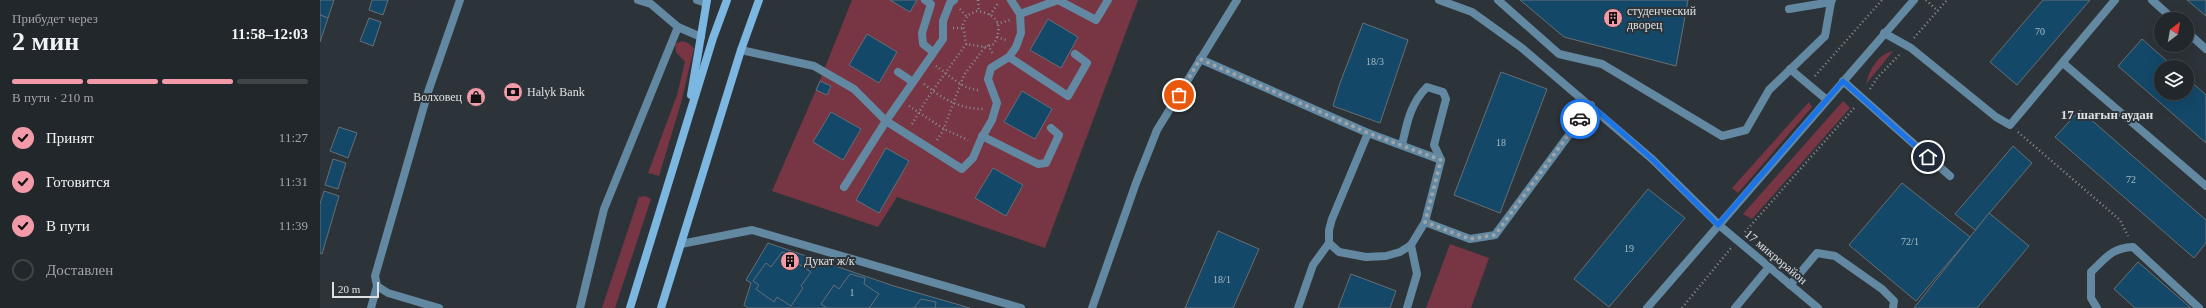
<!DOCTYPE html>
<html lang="ru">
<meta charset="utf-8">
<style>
:root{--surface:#22272b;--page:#2a2f33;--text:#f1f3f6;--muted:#a2a5a9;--line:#3f4447;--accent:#f39aa9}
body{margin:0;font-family:"Times New Roman",serif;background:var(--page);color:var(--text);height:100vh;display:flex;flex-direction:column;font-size:15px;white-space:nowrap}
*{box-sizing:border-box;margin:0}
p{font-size:13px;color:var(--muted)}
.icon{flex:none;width:22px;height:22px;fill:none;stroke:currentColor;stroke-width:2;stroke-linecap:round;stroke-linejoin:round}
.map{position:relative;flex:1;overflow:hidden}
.details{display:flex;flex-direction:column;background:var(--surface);width:320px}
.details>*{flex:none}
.needle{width:26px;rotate:31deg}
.tools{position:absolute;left:1834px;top:12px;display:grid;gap:8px}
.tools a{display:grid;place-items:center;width:40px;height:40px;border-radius:50%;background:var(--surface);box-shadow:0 4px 16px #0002,0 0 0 1px var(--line);font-size:20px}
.scale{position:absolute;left:12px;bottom:10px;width:47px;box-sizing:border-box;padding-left:4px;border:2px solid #dce0e3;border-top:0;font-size:11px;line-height:14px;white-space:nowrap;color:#dce0e3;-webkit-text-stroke:3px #2d3439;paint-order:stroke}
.pin{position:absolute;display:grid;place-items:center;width:34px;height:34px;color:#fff;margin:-17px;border:2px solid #fff;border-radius:50%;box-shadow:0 1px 4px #0007}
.courier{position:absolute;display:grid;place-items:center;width:40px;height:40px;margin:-20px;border:3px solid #1a73e8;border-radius:50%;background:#fff;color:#222;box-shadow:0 1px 5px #0007}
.overview em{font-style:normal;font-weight:600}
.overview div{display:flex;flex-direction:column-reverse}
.overview{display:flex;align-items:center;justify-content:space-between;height:68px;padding:0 12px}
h1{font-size:26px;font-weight:600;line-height:30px}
.bar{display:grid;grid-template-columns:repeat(4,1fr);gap:6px 4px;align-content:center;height:48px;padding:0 12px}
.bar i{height:5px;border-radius:3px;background:var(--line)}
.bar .current{background:var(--accent)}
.bar p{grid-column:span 4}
ol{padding:0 12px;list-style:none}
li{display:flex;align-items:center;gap:12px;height:44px}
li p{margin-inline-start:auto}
li .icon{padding:4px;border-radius:50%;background:var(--accent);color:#111;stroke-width:4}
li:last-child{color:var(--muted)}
li i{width:22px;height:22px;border:2px solid var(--line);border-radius:50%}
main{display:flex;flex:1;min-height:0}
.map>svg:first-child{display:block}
.green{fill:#783543}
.building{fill:#134868;stroke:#676e74}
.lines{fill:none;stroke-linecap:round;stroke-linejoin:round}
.path{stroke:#8a8f93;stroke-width:2.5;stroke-dasharray:1 3;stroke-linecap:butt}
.lane{stroke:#6388a2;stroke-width:8}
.street{stroke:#6388a2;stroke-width:8}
.secondary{stroke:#7cb7e2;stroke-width:8}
.done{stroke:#9fa4a8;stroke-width:4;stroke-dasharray:0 7.2}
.route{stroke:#1a73e8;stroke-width:5}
.labels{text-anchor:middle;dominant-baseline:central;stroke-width:4;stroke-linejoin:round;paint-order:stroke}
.number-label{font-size:10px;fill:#aabac4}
.poi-label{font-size:12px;fill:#dce0e3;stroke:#2d3439;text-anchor:start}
.street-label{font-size:12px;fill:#dce0e3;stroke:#2d3439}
.neighbourhood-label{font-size:13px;font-weight:bold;fill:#dce0e3;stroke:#2d3439}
</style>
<main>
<section class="details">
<div class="overview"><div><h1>2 мин</h1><p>Прибудет через</p></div><em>11:58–12:03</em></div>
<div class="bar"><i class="current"></i><i class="current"></i><i class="current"></i><i></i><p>В пути · 210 m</p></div>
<ol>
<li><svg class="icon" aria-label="check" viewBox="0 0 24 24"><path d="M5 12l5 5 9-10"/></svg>Принят<p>11:27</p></li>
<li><svg class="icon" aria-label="check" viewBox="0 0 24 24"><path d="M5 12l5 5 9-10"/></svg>Готовится<p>11:31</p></li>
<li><svg class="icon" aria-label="check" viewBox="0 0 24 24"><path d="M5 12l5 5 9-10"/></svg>В пути<p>11:39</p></li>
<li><i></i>Доставлен</li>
</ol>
</section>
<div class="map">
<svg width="1886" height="308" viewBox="0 0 1886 308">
<rect width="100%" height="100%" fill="#2d3439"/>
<g class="green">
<polygon points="532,0 818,0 725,248 577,197 558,227 452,191 496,90"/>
<polygon points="362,41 368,43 374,48 361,103 339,176 328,173 357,95 365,62 356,52 355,44"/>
<path d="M 1573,51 L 1546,84 C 1550,69 1557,55 1573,51 Z"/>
<polygon points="1523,101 1530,108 1432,219 1423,214"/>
<polygon points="1489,102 1492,107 1418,193 1412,188"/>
<polygon points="325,196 331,199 295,308 282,308 319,197"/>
<polygon points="1130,244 1169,258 1151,308 1106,308"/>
</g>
<g class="building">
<polygon points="0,0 14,0 8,18 0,15"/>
<polygon points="52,0 68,0 63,15 49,10"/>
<polygon points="570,0 597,0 590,12"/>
<polygon points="1200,0 1368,0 1356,66 1244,37"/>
<polygon points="1723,0 1770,0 1697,85 1670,62"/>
<polygon points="1867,0 1886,0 1886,16"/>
<polygon points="0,15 8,18 0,42"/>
<polygon points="49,18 61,22 53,46 40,41"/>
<polygon points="728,19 758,37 741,68 710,50"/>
<polygon points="1043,23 1088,40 1060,123 1013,106 1020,83"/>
<polygon points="547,34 577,52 559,83 529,65"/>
<polygon points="1822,39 1854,67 1841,67 1841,93 1867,93 1867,78 1886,95 1886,143 1798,66"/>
<polygon points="1181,72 1227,89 1180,213 1134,195"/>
<polygon points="500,81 511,86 507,95 496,90"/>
<polygon points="702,91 732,109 715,139 684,122"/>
<polygon points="1760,110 1886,220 1886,243 1874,258 1735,137"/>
<polygon points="511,112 541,129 523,160 493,142"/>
<polygon points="19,127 37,133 28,158 10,151"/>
<polygon points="1693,146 1712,163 1655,230 1635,214"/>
<polygon points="566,148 589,161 559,213 536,200"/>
<polygon points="13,159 26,163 18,189 5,185"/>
<polygon points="673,168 703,185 686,216 655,198"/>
<polygon points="1582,183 1650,237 1596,301 1529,245"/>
<polygon points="1328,189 1365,218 1289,307 1254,279"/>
<polygon points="4,191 19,196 2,254 0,253 0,204"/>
<polygon points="1669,213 1709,246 1657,308 1594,308"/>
<polygon points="898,231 939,249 913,308 865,308"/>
<polygon points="448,243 574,286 650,308 428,308 424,305 431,283 426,280"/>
<polygon points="462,252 477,255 476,262 491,272 481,286 483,288 471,306 457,297 454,302 436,289 439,285 433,281 446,263 451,267"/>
<polygon points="1818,262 1871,308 1815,308 1794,289"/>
<polygon points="530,274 545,278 544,284 559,294 549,308 507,308 501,304 514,285 519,289"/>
<polygon points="1031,274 1076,291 1070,308 1018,308"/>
<polygon points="601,299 616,302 615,308 594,308"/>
</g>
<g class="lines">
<g class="path">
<polyline points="658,0 659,11"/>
<polyline points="1606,0 1618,11"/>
<polyline points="640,9 647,17"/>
<polyline points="670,15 679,2"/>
<polyline points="677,24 690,20"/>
<polyline points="633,28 643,28"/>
<polyline points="677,37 686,40"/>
<polyline points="1594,38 1627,0"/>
<polyline points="668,45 673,54"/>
<path d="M 616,66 C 629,75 643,90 660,90"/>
<polyline points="1495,76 1562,0"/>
<path d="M 604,84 C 623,99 639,109 664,109"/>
<polyline points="1550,89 1557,78 1579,55"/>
<polyline points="589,106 624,129 648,140"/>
<path d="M 592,124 L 607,99 L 646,44 L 643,24 L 648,15 L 657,11 C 677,14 684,25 674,44 L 665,47 L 646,44"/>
<polyline points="1698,132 1800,220 1808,236"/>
<polyline points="617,140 623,131 644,75 665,47"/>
<polyline points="1425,232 1535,107"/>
<polyline points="1362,308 1411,248"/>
</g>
<g class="lane">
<polyline points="318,0 331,4 358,27 381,37"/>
<polyline points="377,0 386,3"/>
<polyline points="605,0 611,4 602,33 603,44 613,52"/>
<polyline points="634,0 630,3 623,21 623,39 566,121 642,169 653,158 661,139 672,120 677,103 668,79 671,68 689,57 696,47 701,33 700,14 691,0"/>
<polyline points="1832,0 1853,19"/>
<polyline points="700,14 738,0 776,20 788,0"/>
<polyline points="1867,32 1886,49"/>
<polyline points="1564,33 1591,48 1676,117 1690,125 1795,0"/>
<polyline points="421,50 494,66 534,89 566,121 524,187"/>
<polyline points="689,57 748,96 767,63 755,54"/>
<polyline points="880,59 1048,133 1121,160"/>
<polyline points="1743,63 1886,186"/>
<polyline points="578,72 593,82"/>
<polyline points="1523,81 1630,176"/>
<polyline points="662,136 718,164 726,163 739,135 731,128"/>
<polyline points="1105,222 1150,239 1175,235 1271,105"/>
<path d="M 1009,243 L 1019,252 L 1046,257 L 1066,256 L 1080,252 L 1091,245 L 1105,222 L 1121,160 L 1114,145 L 1126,99 L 1123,92 L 1107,87 C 1090,104 1087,123 1082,145"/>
<polyline points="361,244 432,230 701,308"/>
<polyline points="1470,285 1497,253 1515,256 1562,289 1574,301 1573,308"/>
<polyline points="51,308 57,286"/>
<polyline points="119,308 68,293 57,286 55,276 108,92 140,0"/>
<polyline points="260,308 284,209 358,27"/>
<polyline points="978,308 993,265 1009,243 1009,230 1012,219 1048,133"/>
<polyline points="1087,308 1097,274 1091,245"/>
<polyline points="1415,308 1449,267"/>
<path d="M 1777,308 L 1771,298 L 1771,272 C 1786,258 1791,248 1813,247 L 1879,308"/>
</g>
<g class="street">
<polyline points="1119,0 1152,12 1202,48 1332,159 1399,225 1498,308"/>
<polyline points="1178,0 1239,54 1282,64 1402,136 1426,130 1449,90 1505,36 1511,2"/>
<polyline points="1469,9 1511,2 1512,0"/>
<polyline points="1470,69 1507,100"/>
<polyline points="772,308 816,183 837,130 917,0"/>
<polyline points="1327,308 1594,0"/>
</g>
<g class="secondary">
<polyline points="371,95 387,0"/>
<polyline points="310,308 393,38 407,0"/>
<polyline points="341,308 421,50 439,0"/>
</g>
</g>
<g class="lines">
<polyline class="done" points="859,95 880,59 1048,133 1121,160 1105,222 1150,239 1175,235 1260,119"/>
<polyline class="route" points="1260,119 1271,105 1332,159 1398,225 1523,81 1608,157"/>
</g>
<defs>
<symbol id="building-disc" viewBox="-11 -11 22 22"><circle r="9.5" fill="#f39aa9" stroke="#2d3439"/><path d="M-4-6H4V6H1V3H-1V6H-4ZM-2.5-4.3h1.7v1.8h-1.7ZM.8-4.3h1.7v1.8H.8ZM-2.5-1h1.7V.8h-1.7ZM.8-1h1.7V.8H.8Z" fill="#111"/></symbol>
<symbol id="bank-disc" viewBox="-11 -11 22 22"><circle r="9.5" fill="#f39aa9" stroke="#2d3439"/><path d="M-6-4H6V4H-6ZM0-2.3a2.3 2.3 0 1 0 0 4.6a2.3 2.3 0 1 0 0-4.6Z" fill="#111"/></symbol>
<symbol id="shop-disc" viewBox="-11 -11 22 22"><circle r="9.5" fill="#f39aa9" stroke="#2d3439"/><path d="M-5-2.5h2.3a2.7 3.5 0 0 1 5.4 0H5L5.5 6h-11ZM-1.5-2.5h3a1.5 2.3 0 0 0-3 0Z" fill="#111"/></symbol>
</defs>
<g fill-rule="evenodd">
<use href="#building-disc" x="1282" y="7" width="22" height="22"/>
<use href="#bank-disc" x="182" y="81" width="22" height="22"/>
<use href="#shop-disc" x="145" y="86" width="22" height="22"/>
<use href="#building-disc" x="459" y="250" width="22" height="22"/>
</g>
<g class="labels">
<g class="number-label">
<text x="1720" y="31">70</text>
<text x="1055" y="61">18/3</text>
<text x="1181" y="142">18</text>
<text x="1811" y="179">72</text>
<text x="1590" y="241">72/1</text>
<text x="1309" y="248">19</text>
<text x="902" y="279">18/1</text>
<text x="532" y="292">1</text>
</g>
<g class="poi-label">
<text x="1307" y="11">студенческий<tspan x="1307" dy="14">дворец</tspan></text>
<text x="207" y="92">Halyk Bank</text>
<text x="142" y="97" text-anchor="end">Волховец</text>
<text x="484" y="261">Дукат ж/к</text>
</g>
<g class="street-label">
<text transform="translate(1456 257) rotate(40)">17 микрорайон</text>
</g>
<g class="neighbourhood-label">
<text x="1787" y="114">17 шағын аудан</text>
</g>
</g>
</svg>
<div class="tools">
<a><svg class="needle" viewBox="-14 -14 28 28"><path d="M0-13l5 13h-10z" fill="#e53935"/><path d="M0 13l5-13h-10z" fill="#a2a5a9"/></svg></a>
<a><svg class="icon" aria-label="layers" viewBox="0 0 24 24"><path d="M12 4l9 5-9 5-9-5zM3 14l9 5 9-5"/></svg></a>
</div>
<div class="scale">20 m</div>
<div class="pin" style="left:859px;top:95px;background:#ea580c"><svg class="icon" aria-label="bag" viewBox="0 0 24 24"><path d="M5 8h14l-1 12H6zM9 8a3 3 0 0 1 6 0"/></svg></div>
<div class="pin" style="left:1608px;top:157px;background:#1f2937"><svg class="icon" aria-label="home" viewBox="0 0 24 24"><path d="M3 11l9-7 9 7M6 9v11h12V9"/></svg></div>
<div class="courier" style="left:1260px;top:119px"><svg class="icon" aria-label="car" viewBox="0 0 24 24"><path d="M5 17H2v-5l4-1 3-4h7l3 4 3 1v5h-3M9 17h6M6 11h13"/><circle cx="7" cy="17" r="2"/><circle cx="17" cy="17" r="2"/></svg></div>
</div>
</main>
